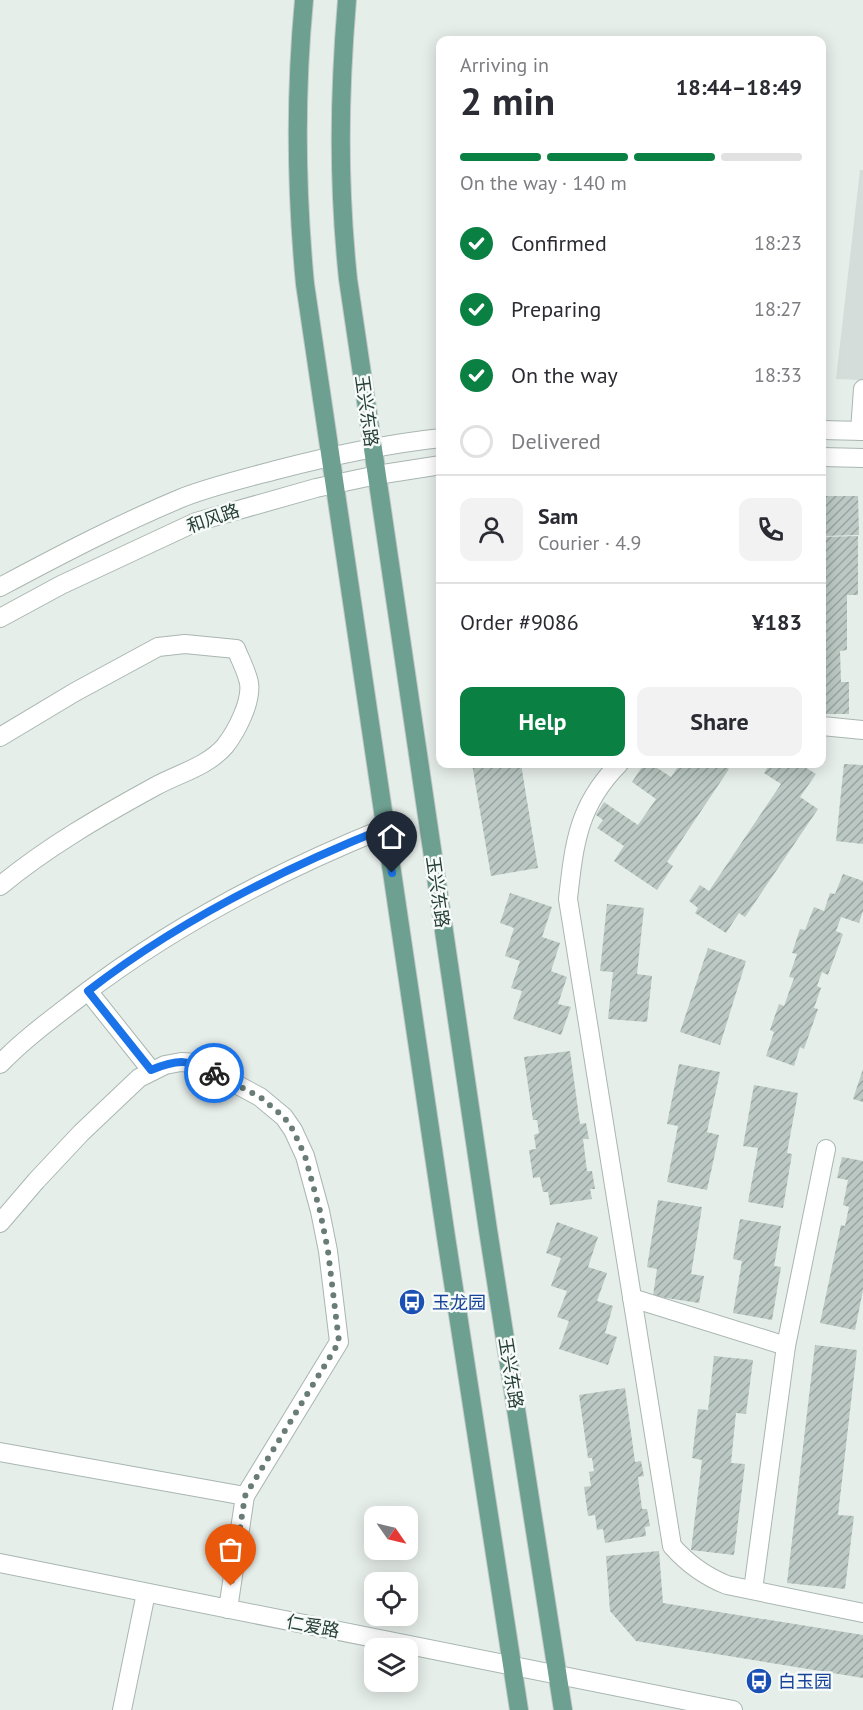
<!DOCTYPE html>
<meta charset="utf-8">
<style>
:root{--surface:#fff;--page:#f2f2f3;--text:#2b2b33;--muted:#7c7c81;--line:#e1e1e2;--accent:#0b8043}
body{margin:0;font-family:"PT Sans","Noto Sans SC",sans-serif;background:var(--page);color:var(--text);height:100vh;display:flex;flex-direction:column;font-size:22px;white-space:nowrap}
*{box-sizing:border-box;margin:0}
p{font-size:20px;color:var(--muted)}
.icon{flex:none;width:33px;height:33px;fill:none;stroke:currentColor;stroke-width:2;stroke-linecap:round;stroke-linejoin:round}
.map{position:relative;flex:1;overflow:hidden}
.side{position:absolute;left:436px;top:36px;width:390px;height:732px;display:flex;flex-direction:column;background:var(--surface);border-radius:12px;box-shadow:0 3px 15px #0003}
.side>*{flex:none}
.needle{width:39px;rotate:124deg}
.fabs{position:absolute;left:364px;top:1506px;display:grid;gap:12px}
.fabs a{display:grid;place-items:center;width:54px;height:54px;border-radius:12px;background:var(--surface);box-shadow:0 3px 15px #0003;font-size:30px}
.pin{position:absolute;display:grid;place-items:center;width:51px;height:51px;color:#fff;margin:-62px -26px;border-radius:50% 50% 50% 0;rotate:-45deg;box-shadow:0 0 6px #0007}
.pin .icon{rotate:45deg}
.courier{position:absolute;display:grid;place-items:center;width:60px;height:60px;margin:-30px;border:4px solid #1a73e8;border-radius:50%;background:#fff;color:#222;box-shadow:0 2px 8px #0007}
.headline em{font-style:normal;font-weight:700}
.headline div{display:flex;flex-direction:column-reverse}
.headline{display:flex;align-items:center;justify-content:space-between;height:102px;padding:0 24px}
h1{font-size:39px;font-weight:700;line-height:45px}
.bar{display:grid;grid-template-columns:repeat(4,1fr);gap:9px 6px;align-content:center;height:72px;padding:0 24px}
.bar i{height:8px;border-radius:4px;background:var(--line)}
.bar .selected{background:var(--accent)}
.bar p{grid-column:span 4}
.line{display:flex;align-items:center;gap:15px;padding:0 24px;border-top:2px solid var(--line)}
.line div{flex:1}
.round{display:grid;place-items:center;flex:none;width:63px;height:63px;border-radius:12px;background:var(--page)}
ol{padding:0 24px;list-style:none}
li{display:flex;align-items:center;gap:18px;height:66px}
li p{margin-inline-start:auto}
li .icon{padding:6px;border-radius:50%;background:var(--accent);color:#fff;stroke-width:4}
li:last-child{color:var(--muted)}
li i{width:33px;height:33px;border:3px solid var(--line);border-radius:50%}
.action{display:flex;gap:12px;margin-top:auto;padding:12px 24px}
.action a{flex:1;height:69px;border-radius:12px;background:var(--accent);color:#fff;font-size:24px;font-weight:700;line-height:69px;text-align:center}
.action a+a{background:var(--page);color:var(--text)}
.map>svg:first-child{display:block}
.built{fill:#d4ddd9}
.building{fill:url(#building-hatch)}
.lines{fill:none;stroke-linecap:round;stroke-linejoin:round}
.minor-casing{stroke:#a9b6b1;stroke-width:20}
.major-casing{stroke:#c2c9c7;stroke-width:20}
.minor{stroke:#fff;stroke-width:18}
.major{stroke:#6ea091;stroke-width:18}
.done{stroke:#697c76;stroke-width:6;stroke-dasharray:0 10.8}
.route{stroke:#1a73e8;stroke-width:8}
.labels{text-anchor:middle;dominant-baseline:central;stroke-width:5;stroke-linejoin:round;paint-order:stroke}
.street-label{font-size:18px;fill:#263f37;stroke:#f6faf8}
.transit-label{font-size:18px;fill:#164399;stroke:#f6faf8;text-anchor:start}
</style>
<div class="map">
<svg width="863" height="1710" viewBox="0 0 863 1710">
<defs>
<pattern id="building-hatch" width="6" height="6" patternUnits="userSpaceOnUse" patternTransform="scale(1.5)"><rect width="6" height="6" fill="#bbc8c3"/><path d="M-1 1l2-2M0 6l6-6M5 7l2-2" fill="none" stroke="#98a49f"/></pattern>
</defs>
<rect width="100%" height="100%" fill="#e6eeea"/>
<polygon class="built" points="860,170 863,170 863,380 836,379"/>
<g class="building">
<polygon points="822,496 858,496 859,535 822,536"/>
<polygon points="858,536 858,595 847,595 847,650 840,651 841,682 849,682 849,714 822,714 822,537"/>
<polygon points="472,764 521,764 538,868 491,876"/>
<polygon points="644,764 651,764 671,777 680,764 721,764 729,769 667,862 673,866 657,890 614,861 624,846 597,828 603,820 596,815 604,802 638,825 656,799 632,782"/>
<polygon points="770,764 800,764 816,774 800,797 818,809 745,917 739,913 726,933 695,913 698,908 689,901 700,885 709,891 781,784 764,773"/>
<polygon points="844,764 863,765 863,844 836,841"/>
<polygon points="843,874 863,881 863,911 859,923 841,917 836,931 843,934 828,975 822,972 817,986 821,988 814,1008 818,1009 804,1049 800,1047 794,1066 766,1056 774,1032 770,1030 779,1004 784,1006 794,978 789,977 797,954 792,953 800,929 805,930 814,907 824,911 830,893 835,894"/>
<polygon points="510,893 552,907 542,937 560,943 551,971 567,977 558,1004 571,1007 561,1035 513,1019 522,991 511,988 520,961 505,956 514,928 500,923"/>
<polygon points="607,904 644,908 637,974 652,976 647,1022 608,1019 613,972 600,971"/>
<polygon points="708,948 746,961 720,1045 680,1032"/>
<polygon points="570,1051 580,1124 586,1123 589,1139 583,1139 587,1171 592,1171 595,1189 590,1189 592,1199 550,1205 548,1192 543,1192 540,1177 533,1178 529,1150 536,1149 534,1135 539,1133 537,1120 533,1120 524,1057"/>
<polygon points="679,1064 720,1072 707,1132 719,1135 707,1190 667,1182 678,1126 667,1124"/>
<polygon points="863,1069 863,1102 853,1099"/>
<polygon points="754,1085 798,1093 787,1153 792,1154 783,1208 748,1202 758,1148 743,1146"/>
<polygon points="842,1157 863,1161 863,1290 855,1330 820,1323 841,1225 845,1226 849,1207 843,1205 848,1180 837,1178"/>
<polygon points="658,1200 702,1207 691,1274 704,1276 699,1303 653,1296 657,1269 647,1267"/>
<polygon points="740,1219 781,1226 774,1266 781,1267 772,1320 733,1313 742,1261 733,1259"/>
<polygon points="557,1222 598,1237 588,1267 607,1273 597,1301 613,1306 605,1333 617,1337 608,1365 559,1349 569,1321 557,1317 567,1291 551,1286 561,1258 546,1253"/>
<polygon points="815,1345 857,1350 838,1515 854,1516 845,1589 787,1583"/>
<polygon points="714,1356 753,1360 746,1414 736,1413 731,1463 745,1464 734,1555 691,1550 702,1460 692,1458 698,1409 708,1410"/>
<polygon points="625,1388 635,1462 641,1461 644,1476 638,1477 642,1509 647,1509 650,1526 645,1527 646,1536 605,1543 603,1529 597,1530 595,1515 588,1516 584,1487 591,1486 589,1472 594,1471 592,1458 588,1458 579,1395"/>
<polygon points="659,1551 663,1603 863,1635 863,1678 636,1641 610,1611 606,1556"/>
</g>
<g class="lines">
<defs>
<g id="minor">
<polyline points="822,430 863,431"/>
<polyline points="860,431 863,389"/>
<polyline points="822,457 863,458"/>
<path d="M 0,587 C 60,555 121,523 184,497 C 213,486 246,478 276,470 C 330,456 385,444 441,438"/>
<polyline points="0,618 61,585 196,522 316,488 377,475 441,465"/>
<polyline points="822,726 863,730"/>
<path d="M 0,737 L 75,692 L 158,647 L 185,644 L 236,649 C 240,659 247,672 249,683 C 252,702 236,732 225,746 C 207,767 177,774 154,787 C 101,816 47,847 0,886"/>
<path d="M 619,764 C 578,805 574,844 568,899 L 672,1546 C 688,1564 704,1576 727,1585 L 863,1613"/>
<polyline points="88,991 151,1070"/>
<path d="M 0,1064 C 24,1039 53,1018 80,997 C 174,925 276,872 385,828"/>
<polyline points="0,1223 36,1181 81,1133 139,1078 165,1065 181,1062 197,1063 260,1097 284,1117 293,1130 305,1156 320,1211 328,1251 339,1342 245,1496 228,1609"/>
<polyline points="632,1298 786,1346"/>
<polyline points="0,1452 245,1496"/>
<polyline points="0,1563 733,1710"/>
<polyline points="753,1590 786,1346 826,1149"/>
<polyline points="122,1710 146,1593"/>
</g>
<g id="major">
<path d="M 304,0 C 295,95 296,189 305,284 L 446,1237 L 519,1710"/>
<path d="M 347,0 C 339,96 338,183 348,279 L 488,1230 L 563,1710"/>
</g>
</defs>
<use href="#minor" class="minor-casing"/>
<use href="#major" class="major-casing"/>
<use href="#minor" class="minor"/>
<use href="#major" class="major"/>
</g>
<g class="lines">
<polyline class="done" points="214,1073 260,1097 284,1117 293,1130 305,1156 320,1211 328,1251 339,1342 245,1496 231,1586"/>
<path class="route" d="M 214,1073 C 189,1059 178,1059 151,1070 L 88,991 C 178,921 280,870 385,828 L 392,873"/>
</g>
<defs>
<symbol id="bus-disc" viewBox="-11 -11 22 22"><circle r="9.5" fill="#1a4fb4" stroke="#f6faf8"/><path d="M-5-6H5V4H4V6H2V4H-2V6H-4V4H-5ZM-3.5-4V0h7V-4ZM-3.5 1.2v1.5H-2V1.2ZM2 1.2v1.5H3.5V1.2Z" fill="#fff"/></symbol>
</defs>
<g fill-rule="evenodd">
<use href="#bus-disc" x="397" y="1287" width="30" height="30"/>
<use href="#bus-disc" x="744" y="1666" width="30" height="30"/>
</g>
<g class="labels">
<g class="street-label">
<text transform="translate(367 411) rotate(82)">玉兴东路</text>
<text transform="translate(213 518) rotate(-19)">和风路</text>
<text transform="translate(438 892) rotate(82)">玉兴东路</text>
<text transform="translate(511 1373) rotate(81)">玉兴东路</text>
<text transform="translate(313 1626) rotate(11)">仁爱路</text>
</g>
<g class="transit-label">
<text x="432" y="1302">玉龙园</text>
<text x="778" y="1681">白玉园</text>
</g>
</g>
</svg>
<div class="fabs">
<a><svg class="needle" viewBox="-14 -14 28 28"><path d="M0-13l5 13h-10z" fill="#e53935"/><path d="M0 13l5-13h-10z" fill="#7c7c81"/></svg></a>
<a><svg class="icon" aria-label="locate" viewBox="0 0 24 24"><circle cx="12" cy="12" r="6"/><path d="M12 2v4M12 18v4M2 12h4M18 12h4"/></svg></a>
<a><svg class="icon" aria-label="layers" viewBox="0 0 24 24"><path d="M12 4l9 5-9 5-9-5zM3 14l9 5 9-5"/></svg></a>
</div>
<div class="pin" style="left:231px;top:1586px;background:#ea580c"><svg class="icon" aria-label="bag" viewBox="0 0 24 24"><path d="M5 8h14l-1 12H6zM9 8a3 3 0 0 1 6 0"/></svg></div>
<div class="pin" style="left:392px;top:873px;background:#1f2937"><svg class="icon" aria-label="home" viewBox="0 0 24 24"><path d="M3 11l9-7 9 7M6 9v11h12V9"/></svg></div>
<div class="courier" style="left:214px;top:1073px"><svg class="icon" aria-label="bike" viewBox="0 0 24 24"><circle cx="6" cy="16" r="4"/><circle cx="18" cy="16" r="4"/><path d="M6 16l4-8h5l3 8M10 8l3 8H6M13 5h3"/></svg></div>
<section class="side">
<div class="headline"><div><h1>2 min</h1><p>Arriving in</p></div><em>18:44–18:49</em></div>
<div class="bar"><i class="selected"></i><i class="selected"></i><i class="selected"></i><i></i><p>On the way · 140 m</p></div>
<ol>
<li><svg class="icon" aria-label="check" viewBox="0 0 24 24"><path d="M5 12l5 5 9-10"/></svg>Confirmed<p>18:23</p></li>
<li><svg class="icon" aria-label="check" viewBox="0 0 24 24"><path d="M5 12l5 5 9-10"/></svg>Preparing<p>18:27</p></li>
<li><svg class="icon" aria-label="check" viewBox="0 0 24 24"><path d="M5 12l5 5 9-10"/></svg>On the way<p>18:33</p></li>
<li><i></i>Delivered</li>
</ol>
<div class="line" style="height:108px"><a class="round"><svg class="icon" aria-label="person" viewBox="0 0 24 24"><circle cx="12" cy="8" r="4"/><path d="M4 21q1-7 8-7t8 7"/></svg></a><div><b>Sam</b><p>Courier · 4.9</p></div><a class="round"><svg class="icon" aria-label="phone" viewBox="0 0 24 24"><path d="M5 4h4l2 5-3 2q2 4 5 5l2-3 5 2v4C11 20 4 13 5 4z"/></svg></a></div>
<div class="line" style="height:78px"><div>Order #9086</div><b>¥183</b></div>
<div class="action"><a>Help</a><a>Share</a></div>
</section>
</div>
